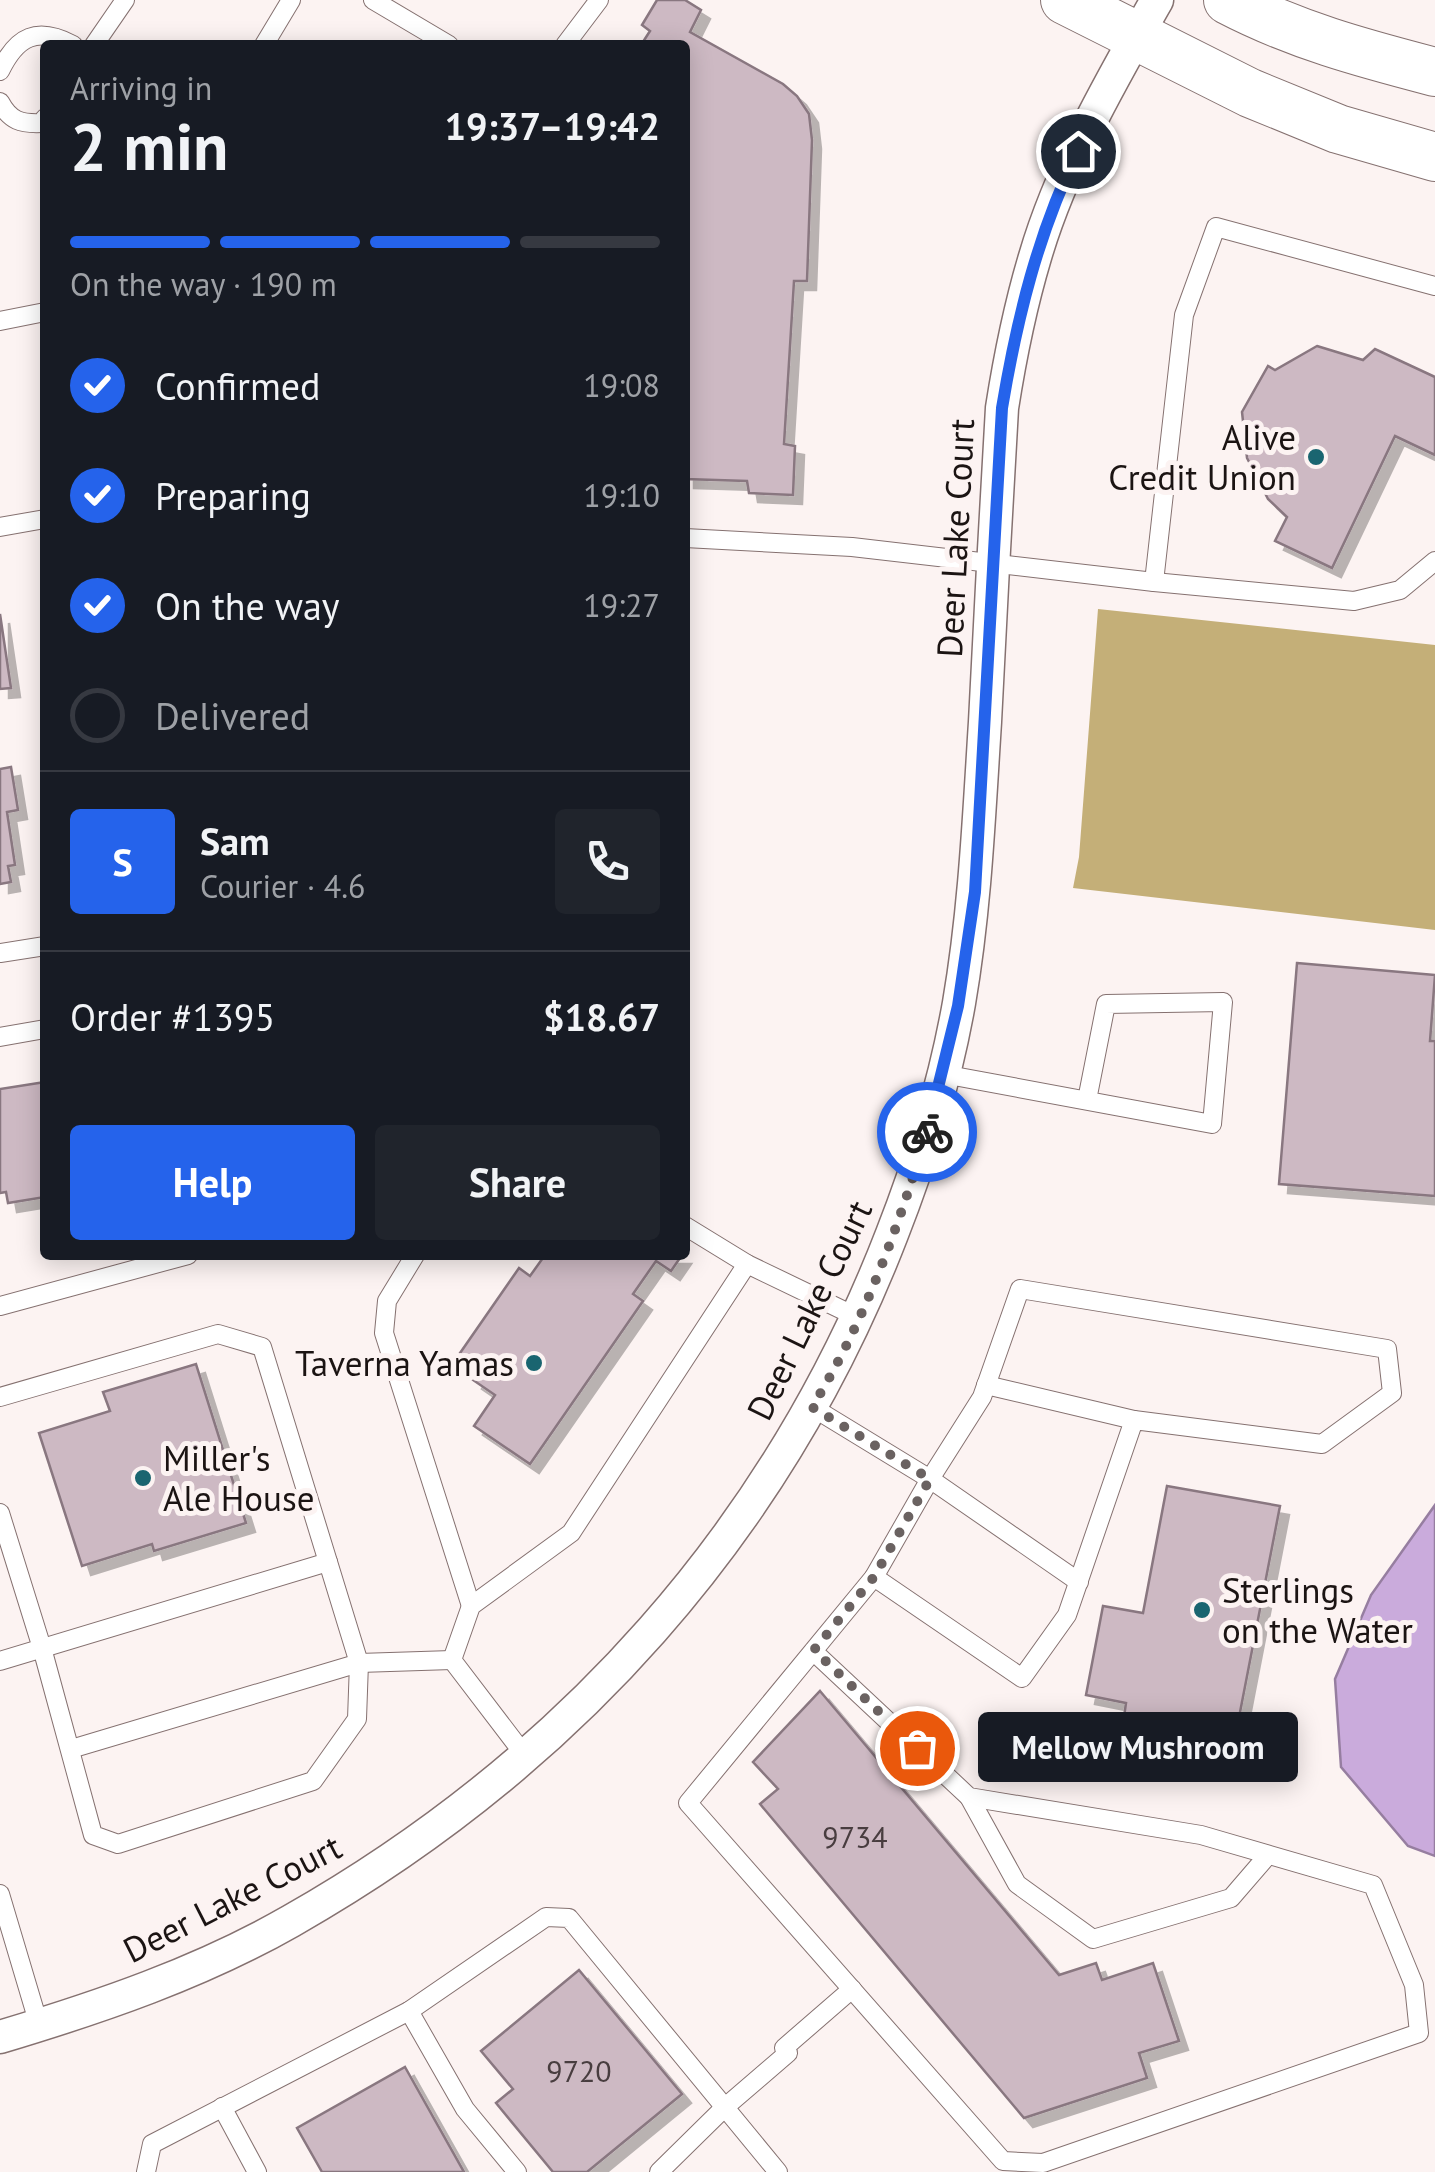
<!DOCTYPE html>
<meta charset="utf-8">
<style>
:root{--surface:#171b24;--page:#20242c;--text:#f1f3f6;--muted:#9ea1a6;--line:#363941;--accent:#2563eb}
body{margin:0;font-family:"PT Sans",sans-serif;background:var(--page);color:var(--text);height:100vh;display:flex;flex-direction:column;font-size:38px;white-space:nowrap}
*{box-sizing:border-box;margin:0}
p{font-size:32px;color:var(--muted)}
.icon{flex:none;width:55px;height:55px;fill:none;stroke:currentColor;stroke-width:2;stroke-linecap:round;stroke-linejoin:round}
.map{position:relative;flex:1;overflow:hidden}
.side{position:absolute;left:40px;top:40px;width:650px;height:1220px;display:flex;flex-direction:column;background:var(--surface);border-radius:10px;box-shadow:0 5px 25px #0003}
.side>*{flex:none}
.pin{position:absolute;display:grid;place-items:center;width:85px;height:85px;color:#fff;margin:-42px;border:5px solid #fff;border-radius:50%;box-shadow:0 2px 10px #0007}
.courier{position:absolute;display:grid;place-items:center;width:100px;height:100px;margin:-50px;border:8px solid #2563eb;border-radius:50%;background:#fff;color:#222;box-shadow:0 2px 12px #0007}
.bubble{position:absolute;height:70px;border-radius:10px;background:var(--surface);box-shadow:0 5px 25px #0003;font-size:32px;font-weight:600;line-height:70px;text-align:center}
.overview em{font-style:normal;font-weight:600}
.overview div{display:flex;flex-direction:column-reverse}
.overview{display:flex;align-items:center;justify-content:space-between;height:170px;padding:0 30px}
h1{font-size:65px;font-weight:600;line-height:75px}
.bar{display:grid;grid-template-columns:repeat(4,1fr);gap:15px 10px;align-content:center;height:120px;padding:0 30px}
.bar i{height:12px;border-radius:8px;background:var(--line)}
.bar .on{background:var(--accent)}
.bar p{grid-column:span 4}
.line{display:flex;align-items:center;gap:25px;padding:0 30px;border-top:2px solid var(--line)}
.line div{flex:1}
.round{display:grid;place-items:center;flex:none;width:105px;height:105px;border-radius:10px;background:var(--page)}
ol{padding:0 30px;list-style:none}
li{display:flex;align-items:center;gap:30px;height:110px}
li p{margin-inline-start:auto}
li .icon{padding:10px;border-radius:50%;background:var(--accent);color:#fff;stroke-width:4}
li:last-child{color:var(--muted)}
li i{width:55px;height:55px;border:5px solid var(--line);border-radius:50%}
.button{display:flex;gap:20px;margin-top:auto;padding:20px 30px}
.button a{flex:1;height:115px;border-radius:10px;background:var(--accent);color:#fff;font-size:40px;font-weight:600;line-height:115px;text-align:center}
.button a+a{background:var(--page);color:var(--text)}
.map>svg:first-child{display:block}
.forest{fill:#c4af78}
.water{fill:#caabdc;stroke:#967ea0;stroke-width:2.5}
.building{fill:#cdb9c3;stroke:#897780;stroke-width:2.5;filter:url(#shadow)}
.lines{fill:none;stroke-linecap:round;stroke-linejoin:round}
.lane-casing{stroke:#857170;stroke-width:20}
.street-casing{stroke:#857170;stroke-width:35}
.secondary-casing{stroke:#857170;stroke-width:50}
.lane{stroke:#fff;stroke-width:18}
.street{stroke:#fff;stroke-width:32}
.secondary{stroke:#fff;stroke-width:48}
.done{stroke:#6a6261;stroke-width:10;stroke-dasharray:0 18}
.route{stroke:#2563eb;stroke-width:12}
.poi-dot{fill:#1a6570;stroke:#fcf3f2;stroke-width:4}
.labels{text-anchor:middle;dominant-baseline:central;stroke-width:10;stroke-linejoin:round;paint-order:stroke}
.number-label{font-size:30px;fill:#483d3f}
.poi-label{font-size:35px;fill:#1b1413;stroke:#fcf3f2;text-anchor:end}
.street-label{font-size:35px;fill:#1b1413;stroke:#fcf3f2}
</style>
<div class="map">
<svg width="1435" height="2172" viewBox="0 0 1435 2172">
<defs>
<filter id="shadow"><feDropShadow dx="9" dy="9" stdDeviation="0" flood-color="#0004"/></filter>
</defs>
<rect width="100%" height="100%" fill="#fcf3f2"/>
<polygon class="forest" points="1098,609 1435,645 1435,930 1073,888 1079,857"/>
<polygon class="water" points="1435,1505 1435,1856 1408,1846 1341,1767 1335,1679 1371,1595"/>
<g class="building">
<polygon points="657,0 685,0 701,10 690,32 783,84 797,96 809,114 812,140 807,281 794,281 784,444 795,446 793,495 749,493 747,481 685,479 685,45 641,45 650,31 642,25"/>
<polygon points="1317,346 1363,360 1375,349 1435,377 1435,455 1395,436 1332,568 1275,541 1287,517 1268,499 1247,458 1242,412 1268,366 1275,370"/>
<polygon points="0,614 11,688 0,689"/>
<polygon points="11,767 18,810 7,812 15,865 8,866 11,882 0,884 0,769"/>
<polygon points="1297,963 1435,975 1430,1041 1435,1041 1435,1196 1279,1184"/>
<polygon points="45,1082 45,1197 8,1203 6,1192 0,1193 0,1089"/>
<polygon points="545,1255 682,1255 671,1271 656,1261 633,1294 643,1301 530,1464 474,1426 495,1395 473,1380 479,1370 458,1356 519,1268 530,1276"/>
<polygon points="196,1364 246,1523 154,1551 152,1544 82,1566 39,1433 110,1411 103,1392"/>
<polygon points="1167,1486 1280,1506 1235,1738 1124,1717 1126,1703 1086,1695 1103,1606 1143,1613"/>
<polygon points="820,1691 1059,1975 1096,1963 1102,1980 1153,1963 1179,2041 1139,2053 1147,2078 1024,2118 760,1804 778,1789 753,1762"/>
<polygon points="579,1970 682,2094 587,2172 553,2172 496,2103 513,2089 481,2051"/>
<polygon points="405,2067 464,2172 322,2172 297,2128"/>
</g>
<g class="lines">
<defs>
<g id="lane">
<polyline points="373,0 449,45"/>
<polyline points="94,45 125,0"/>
<polyline points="264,45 291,0"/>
<polyline points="565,45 599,0"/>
<path d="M 0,71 C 17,36 37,26 73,45"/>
<path d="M 0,102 C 10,121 21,124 42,123 L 45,118"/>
<polyline points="0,321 45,312"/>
<polyline points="0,527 45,519"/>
<polyline points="685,538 852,547 1154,582 1184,315 1216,227 1435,286"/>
<polyline points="1154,582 1354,601 1400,590 1435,561"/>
<polyline points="0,953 45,946"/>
<polyline points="0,1037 45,1029"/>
<polyline points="943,1074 1212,1124 1223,1002 1106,1004 1087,1100"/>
<polyline points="415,1255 387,1301 384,1333 471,1606"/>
<polyline points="747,1264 857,1317"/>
<polyline points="0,1306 188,1255"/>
<polyline points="986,1385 1134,1420"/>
<polyline points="0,1397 218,1334 262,1347 359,1663 357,1719 313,1781 118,1844 93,1835 42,1648 0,1513"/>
<polyline points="812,1407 930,1479 982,1397 1020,1289 1387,1349 1392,1393 1322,1444 1134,1420 1067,1615 1022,1678 874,1577 688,1803 1003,2161 1043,2163 1419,2033 1414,1985 1373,1885 1201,1835 969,1797 813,1651"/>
<polyline points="874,1577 930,1479 1079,1582"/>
<polyline points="0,1661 328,1562"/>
<polyline points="71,1749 359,1663 452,1660"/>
<polyline points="526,1757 452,1660 471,1606 571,1533 747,1264 685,1226"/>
<polyline points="969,1797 1017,1884 1093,1939 1231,1898 1268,1855"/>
<polyline points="0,1894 39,2025"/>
<polyline points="409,2011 465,2109 517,2172"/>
<polyline points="784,2048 852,1989"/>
<polyline points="222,2107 257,2172"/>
<polyline points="146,2172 152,2144 409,2011 546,1917 569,1918 778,2172"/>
<polyline points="659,2172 724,2108 788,2053"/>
</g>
<path id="street" d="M 0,2037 C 100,2007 200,1973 291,1921 C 567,1764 777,1532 892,1234 C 921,1160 945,1082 959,1003 C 975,910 979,816 985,722 C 990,617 996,513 1002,408 C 1010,357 1020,307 1035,257 C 1061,168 1111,81 1157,0"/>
<g id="secondary">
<polyline points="1065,0 1250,93 1338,129 1435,157"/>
<path d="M 1228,0 C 1295,35 1362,53 1435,72"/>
</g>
</defs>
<use href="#lane" class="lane-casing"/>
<use href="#street" class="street-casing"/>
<use href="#secondary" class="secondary-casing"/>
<use href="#lane" class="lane"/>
<use href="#street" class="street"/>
<use href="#secondary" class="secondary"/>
</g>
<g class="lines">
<path class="done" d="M 917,1748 L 814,1650 L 874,1577 L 930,1479 L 812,1407 C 864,1324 899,1225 927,1132"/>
<path class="route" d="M 927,1132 L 958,1006 L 975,892 L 1002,408 C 1017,318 1038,233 1078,151"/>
</g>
<g class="poi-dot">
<circle cx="1316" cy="457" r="10"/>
<circle cx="534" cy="1363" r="10"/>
<circle cx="143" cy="1478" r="10"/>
<circle cx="1202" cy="1610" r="10"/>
</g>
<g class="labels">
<g class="number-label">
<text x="855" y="1836">9734</text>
<text x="579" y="2070">9720</text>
</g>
<g class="poi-label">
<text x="1296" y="437">Alive<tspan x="1296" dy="40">Credit Union</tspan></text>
<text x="514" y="1363">Taverna Yamas</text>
<text x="163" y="1458" text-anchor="start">Miller's<tspan x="163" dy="40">Ale House</tspan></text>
<text x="1222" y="1590" text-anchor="start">Sterlings<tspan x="1222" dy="40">on the Water</tspan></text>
</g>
<g class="street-label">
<text transform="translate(955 538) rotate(-87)">Deer Lake Court</text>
<text transform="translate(809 1310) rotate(-64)">Deer Lake Court</text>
<text transform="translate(232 1898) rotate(-27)">Deer Lake Court</text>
</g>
</g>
</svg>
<div class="pin" style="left:917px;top:1748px;background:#ea580c"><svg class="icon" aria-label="bag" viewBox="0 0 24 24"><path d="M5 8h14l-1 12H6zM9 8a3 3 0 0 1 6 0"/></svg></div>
<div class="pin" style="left:1078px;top:151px;background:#1f2937"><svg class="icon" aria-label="home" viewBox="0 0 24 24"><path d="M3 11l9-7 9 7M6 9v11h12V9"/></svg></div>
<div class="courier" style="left:927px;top:1132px"><svg class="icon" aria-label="bike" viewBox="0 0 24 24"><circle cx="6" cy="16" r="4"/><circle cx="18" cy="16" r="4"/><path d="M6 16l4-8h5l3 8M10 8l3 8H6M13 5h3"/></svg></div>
<div class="bubble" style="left:978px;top:1712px;width:320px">Mellow Mushroom</div>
<section class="side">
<div class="overview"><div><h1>2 min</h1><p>Arriving in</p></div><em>19:37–19:42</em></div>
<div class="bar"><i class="on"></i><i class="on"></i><i class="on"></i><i></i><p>On the way · 190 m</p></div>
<ol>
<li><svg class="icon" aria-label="check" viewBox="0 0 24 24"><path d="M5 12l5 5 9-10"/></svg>Confirmed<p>19:08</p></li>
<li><svg class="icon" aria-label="check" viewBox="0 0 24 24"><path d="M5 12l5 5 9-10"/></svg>Preparing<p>19:10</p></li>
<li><svg class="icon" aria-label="check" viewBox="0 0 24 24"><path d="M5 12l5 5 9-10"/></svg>On the way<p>19:27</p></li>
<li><i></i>Delivered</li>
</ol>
<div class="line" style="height:180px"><b class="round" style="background:var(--accent);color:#fff">S</b><div><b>Sam</b><p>Courier · 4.6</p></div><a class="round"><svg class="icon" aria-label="phone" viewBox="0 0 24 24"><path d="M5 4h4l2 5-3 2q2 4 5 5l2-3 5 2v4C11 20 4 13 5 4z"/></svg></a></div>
<div class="line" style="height:130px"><div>Order #1395</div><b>$18.67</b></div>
<div class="button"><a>Help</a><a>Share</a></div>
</section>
</div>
